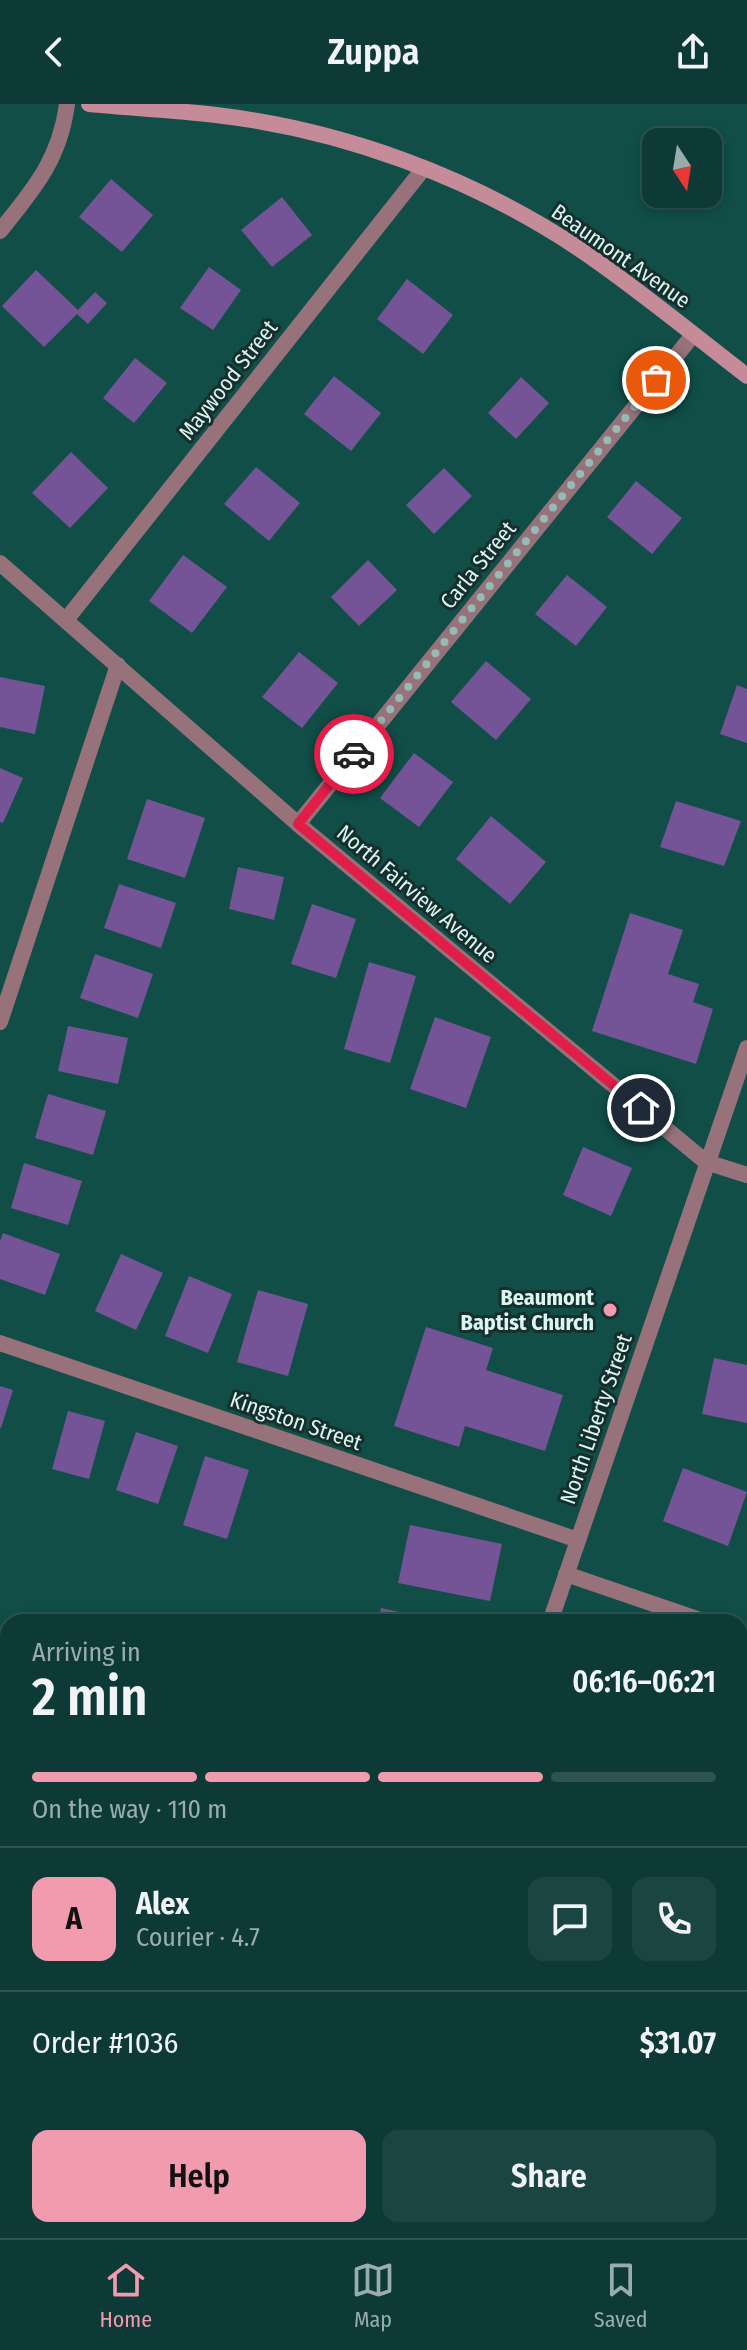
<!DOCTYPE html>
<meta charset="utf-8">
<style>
:root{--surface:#0d3a36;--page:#1b4542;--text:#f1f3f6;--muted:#9aadad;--line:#2d5451;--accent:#f29aae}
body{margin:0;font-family:"Fira Sans Condensed",sans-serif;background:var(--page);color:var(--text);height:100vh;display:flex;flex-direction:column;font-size:30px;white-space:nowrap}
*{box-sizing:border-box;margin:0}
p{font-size:26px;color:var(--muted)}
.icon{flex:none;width:44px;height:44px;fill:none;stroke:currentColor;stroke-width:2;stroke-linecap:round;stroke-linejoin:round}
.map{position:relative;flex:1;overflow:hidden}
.details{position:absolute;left:0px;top:1510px;width:748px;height:624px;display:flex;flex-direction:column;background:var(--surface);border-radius:24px 24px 0 0;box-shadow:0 4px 12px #0003,0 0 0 2px var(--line)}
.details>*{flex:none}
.needle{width:52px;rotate:168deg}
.controls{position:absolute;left:642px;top:24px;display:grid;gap:16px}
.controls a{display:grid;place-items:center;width:80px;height:80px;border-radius:16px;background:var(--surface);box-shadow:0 4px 12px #0003,0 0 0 2px var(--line);font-size:40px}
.pin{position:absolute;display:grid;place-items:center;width:68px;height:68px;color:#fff;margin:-34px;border:4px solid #fff;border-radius:50%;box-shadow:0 2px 8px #0007}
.courier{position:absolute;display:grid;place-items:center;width:80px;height:80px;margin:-40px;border:6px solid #e11d48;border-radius:50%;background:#fff;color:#222;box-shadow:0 2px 10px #0007}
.headline em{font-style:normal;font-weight:600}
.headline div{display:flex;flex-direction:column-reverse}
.headline{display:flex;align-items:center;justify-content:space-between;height:136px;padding:0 32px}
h1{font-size:52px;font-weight:600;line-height:60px}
.bar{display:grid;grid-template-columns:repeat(4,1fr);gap:12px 8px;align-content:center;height:96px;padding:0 32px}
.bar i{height:10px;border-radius:6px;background:var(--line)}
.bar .active{background:var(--accent)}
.bar p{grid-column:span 4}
.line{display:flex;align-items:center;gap:20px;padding:0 32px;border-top:2px solid var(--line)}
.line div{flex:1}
.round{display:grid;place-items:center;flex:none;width:84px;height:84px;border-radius:16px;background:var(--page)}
.action{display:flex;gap:16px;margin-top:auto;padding:16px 32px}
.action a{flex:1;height:92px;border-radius:16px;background:var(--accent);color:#111;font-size:32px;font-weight:600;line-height:92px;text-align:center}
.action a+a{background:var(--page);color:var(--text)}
header{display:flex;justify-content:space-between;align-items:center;height:104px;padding:0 32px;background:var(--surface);font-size:36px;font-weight:600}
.menu{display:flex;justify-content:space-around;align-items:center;height:112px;border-top:2px solid var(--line);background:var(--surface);font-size:22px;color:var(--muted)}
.menu a{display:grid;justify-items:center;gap:4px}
.menu .active{color:var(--accent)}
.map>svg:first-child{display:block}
.building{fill:#745496}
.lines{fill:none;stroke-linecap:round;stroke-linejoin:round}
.street{stroke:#98727a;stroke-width:16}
.secondary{stroke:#c68b98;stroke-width:16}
.done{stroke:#94bcb6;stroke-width:8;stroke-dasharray:0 14.4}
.route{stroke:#e11d48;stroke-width:10}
.poi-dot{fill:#f29aae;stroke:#172f2c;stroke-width:3}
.labels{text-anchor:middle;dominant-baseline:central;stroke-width:6;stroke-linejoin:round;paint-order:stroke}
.street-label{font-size:22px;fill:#daf7f2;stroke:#172f2c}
.poi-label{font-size:22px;font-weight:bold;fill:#daf7f2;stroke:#172f2c;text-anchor:end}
</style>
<header><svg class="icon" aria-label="back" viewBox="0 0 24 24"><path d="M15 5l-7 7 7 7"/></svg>Zuppa<svg class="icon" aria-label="share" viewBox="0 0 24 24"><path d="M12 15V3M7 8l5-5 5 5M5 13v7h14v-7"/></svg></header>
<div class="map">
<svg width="747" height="2134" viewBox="0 0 747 2134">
<rect width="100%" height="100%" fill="#114e48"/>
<g class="building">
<polygon points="111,75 153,111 122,148 79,113"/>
<polygon points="282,93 312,131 272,163 241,126"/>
<polygon points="209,163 241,186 213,226 180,204"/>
<polygon points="36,166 78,206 95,188 107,199 88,220 77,210 44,243 2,202"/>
<polygon points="407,175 453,211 423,250 377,215"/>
<polygon points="135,254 167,279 134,319 103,294"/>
<polygon points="334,272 381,309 351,347 304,310"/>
<polygon points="521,273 549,299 516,335 488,309"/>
<polygon points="71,348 108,384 70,424 32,389"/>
<polygon points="256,363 300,399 269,437 224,400"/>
<polygon points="444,364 472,392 434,430 406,401"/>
<polygon points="636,377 682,414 652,450 607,413"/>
<polygon points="183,451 227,483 192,529 149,497"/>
<polygon points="368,456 397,486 359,522 331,493"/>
<polygon points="567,471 607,503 576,542 535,510"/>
<polygon points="299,548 338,579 302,624 262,593"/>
<polygon points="486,557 531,595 496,636 451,598"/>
<polygon points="0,573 45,582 35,630 0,623"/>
<polygon points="737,581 747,585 747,639 720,630"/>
<polygon points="414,649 453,678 419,723 380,694"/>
<polygon points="0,664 23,674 3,719 0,718"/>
<polygon points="147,695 205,714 185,774 127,755"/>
<polygon points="676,697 741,717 724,762 660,743"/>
<polygon points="491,712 546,758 510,800 456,755"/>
<polygon points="238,763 284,773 274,816 229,805"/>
<polygon points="119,780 176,799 161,844 104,824"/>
<polygon points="312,800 356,815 336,874 291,860"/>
<polygon points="630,809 683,826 668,870 699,880 693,898 713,905 696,960 592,927"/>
<polygon points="95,850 153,870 138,914 80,894"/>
<polygon points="369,858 416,872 390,959 344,945"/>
<polygon points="435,913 491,933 466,1004 410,985"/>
<polygon points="68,922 128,934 118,980 58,967"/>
<polygon points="48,990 106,1007 93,1051 35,1034"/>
<polygon points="583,1043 632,1064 611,1112 563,1091"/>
<polygon points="24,1059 82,1077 68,1121 11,1104"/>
<polygon points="3,1129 60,1150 45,1191 0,1175 0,1137"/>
<polygon points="121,1150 163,1169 136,1226 95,1207"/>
<polygon points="189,1172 232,1190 208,1249 165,1232"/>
<polygon points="258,1186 308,1200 288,1272 237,1258"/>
<polygon points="426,1223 493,1244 486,1266 563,1291 545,1347 465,1322 459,1343 394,1322"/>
<polygon points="714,1254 747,1261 747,1319 702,1310"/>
<polygon points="0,1282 13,1286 1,1324 0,1324"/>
<polygon points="68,1307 105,1317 89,1375 52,1365"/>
<polygon points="136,1328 178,1342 158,1400 116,1386"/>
<polygon points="205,1352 249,1366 227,1435 183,1421"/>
<polygon points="683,1364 747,1388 728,1442 663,1417"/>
<polygon points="410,1421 502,1440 490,1497 398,1479"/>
<polygon points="381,1504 441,1517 441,1518 378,1518"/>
<polygon points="0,1732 8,1734 8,1797 0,1795"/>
<polygon points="747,1916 747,1973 740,1970 740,1933"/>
<polygon points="8,1930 8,2030 0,2027 0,1951"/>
<polygon points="185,2126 276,2126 274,2134 183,2134"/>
<polygon points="626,2126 664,2132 664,2134 625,2134"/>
</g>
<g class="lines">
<g class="street">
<path d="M 0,127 C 34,85 60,55 67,0"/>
<polyline points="0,459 298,720 706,1058 747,1071"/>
<polyline points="66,516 424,64"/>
<polyline points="298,720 693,231"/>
<polyline points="0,918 118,561"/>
<polyline points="0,1239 578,1436"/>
<polyline points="566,1470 706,1518"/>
<polyline points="550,1518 747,944"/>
<polyline points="740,1530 747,1532"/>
<polyline points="740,1839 747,1841"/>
<polyline points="0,1860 8,1862"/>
<polyline points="341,2134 343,2126"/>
</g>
<path class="secondary" d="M 89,0 C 131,4 174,6 216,11 C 343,26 471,73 578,144 C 636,183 691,229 747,272"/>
</g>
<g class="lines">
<polyline class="done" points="354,650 656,276"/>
<polyline class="route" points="354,650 298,720 641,1004"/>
</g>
<circle class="poi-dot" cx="610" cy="1206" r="8"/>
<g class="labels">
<g class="street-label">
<text transform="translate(621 152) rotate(35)">Beaumont Avenue</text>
<text transform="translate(228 276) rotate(-52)">Maywood Street</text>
<text transform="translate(478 461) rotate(-51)">Carla Street</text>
<text transform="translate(417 790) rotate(40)">North Fairview Avenue</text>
<text transform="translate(596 1315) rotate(-71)">North Liberty Street</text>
<text transform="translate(296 1317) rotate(19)">Kingston Street</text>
</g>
<g class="poi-label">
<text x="594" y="1193">Beaumont<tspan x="594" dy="25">Baptist Church</tspan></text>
</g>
</g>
</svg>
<div class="controls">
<a><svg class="needle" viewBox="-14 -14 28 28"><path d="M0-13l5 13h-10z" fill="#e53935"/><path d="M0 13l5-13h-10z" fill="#9aadad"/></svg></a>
</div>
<div class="pin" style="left:656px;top:276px;background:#ea580c"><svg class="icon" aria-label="bag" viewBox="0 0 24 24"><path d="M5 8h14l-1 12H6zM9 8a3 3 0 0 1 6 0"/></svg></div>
<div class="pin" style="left:641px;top:1004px;background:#1f2937"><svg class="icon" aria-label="home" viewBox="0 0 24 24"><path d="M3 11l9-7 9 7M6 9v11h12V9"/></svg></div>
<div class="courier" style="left:354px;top:650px"><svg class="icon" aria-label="car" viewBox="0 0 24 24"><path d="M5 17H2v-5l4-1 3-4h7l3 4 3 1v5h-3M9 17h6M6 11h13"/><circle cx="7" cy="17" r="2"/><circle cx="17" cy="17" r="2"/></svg></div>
<section class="details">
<div class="headline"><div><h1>2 min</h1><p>Arriving in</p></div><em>06:16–06:21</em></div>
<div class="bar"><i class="active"></i><i class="active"></i><i class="active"></i><i></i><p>On the way · 110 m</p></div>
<div class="line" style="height:144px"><b class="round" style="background:var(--accent);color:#111">A</b><div><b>Alex</b><p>Courier · 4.7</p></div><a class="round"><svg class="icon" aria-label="chat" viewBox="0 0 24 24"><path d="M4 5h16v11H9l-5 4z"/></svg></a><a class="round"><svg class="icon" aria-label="phone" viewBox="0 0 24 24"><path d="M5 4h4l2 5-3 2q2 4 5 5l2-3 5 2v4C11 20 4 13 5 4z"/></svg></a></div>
<div class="line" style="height:104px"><div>Order #1036</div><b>$31.07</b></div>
<div class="action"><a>Help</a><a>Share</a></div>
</section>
</div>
<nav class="menu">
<a class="active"><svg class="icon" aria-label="home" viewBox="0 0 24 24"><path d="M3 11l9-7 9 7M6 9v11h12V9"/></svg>Home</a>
<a><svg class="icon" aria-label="map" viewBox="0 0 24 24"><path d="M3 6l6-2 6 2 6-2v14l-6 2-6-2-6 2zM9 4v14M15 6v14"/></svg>Map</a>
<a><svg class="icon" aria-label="saved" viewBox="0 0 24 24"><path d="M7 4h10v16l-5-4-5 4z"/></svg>Saved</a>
</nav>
